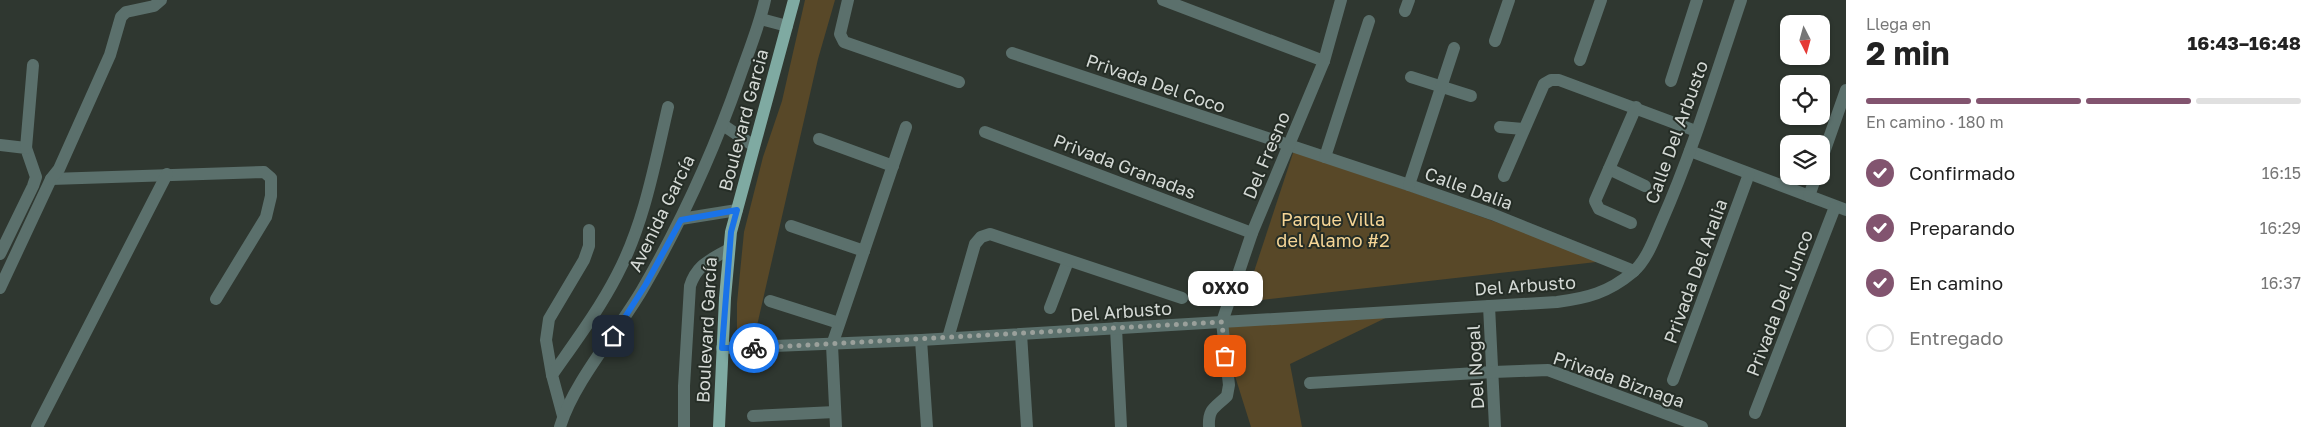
<!DOCTYPE html>
<html lang="es">
<meta charset="utf-8">
<style>
:root{--surface:#fff;--page:#f2f2f2;--text:#222;--muted:#767676;--line:#e0e0e0;--accent:#82546f}
body{margin:0;font-family:"Golos Text",sans-serif;background:var(--page);color:var(--text);height:100vh;display:flex;flex-direction:column;font-size:19px;white-space:nowrap}
*{box-sizing:border-box;margin:0}
p{font-size:16px;color:var(--muted)}
.icon{flex:none;width:28px;height:28px;fill:none;stroke:currentColor;stroke-width:2;stroke-linecap:round;stroke-linejoin:round}
.map{position:relative;flex:1;overflow:hidden}
.side{display:flex;flex-direction:column;background:var(--surface);width:475px}
.side>*{flex:none}
.needle{width:32px;rotate:174deg}
.fabs{position:absolute;left:1780px;top:15px;display:grid;gap:10px}
.fabs a{display:grid;place-items:center;width:50px;height:50px;border-radius:10px;background:var(--surface);box-shadow:0 1px 4px #0004;font-size:25px}
.pin{position:absolute;display:grid;place-items:center;width:42px;height:42px;color:#fff;margin:-21px;border-radius:10px;box-shadow:0 2px 8px #0006}
.courier{position:absolute;display:grid;place-items:center;width:50px;height:50px;margin:-25px;border:4px solid #1a73e8;border-radius:50%;background:#fff;color:#222;box-shadow:0 1px 6px #0007}
.bubble{position:absolute;height:35px;border-radius:10px;background:var(--surface);box-shadow:0 1px 4px #0004;font-size:16px;font-weight:700;line-height:35px;text-align:center}
.head em{font-style:normal;font-weight:700}
.head div{display:flex;flex-direction:column-reverse}
.head{display:flex;align-items:center;justify-content:space-between;height:85px;padding:0 20px}
h1{font-size:32px;font-weight:700;line-height:38px}
.bar{display:grid;grid-template-columns:repeat(4,1fr);gap:8px 5px;align-content:center;height:60px;padding:0 20px}
.bar i{height:6px;border-radius:4px;background:var(--line)}
.bar .active{background:var(--accent)}
.bar p{grid-column:span 4}
ol{padding:0 20px;list-style:none}
li{display:flex;align-items:center;gap:15px;height:55px}
li p{margin-inline-start:auto}
li .icon{padding:5px;border-radius:50%;background:var(--accent);color:#fff;stroke-width:4}
li:last-child{color:var(--muted)}
li i{width:28px;height:28px;border:2px solid var(--line);border-radius:50%}
main{display:flex;flex:1;min-height:0}
.map>svg:first-child{display:block}
.green{fill:#584828}
.lines{fill:none;stroke-linecap:round;stroke-linejoin:round}
.minor{stroke:#5b706c;stroke-width:12}
.major{stroke:#7faaa2;stroke-width:12}
.done{stroke:#9aa09b;stroke-width:5;stroke-dasharray:0 9}
.route{stroke:#1a73e8;stroke-width:6}
.labels{text-anchor:middle;dominant-baseline:central;stroke-width:4;stroke-linejoin:round;paint-order:stroke}
.street-label{font-size:18px;fill:#d4d9d5;stroke:#252d26}
.park-label{font-size:18px;fill:#f5d596;stroke:#252d26}
</style>
<main>
<div class="map">
<svg width="1846" height="427" viewBox="0 0 1846 427">
<rect width="100%" height="100%" fill="#2f3730"/>
<g class="green">
<polygon points="805,0 835,0 818,59 756,330 737,332 737,303 744,232 763,157 782,101"/>
<polygon points="1294,150 1605,261 1244,302"/>
<polygon points="1398,312 1290,364 1302,427 1251,427 1224,341 1222,322"/>
</g>
<g class="lines">
<g class="minor">
<polyline points="848,0 840,34 844,42 959,82"/>
<polyline points="1163,0 1324,61"/>
<polyline points="1405,11 1409,0"/>
<polyline points="761,19 787,26"/>
<polyline points="1495,41 1509,0"/>
<polyline points="1012,53 1409,185 1492,214 1634,271"/>
<polyline points="1580,60 1601,0"/>
<polyline points="1411,77 1471,96"/>
<polyline points="1671,81 1697,0"/>
<polyline points="723,125 754,146"/>
<polyline points="1500,127 1523,129"/>
<polyline points="985,132 1252,233"/>
<polyline points="819,139 893,166"/>
<polyline points="0,145 26,148 36,177 33,186 0,254"/>
<polyline points="26,148 33,65"/>
<polyline points="1690,151 1846,210"/>
<polyline points="1325,157 1369,21"/>
<polyline points="1821,161 1846,90"/>
<polyline points="1609,169 1645,186"/>
<polyline points="1504,176 1544,84 1551,80 1559,80 1696,131"/>
<polyline points="51,179 264,172 271,178 271,196 266,217 216,299"/>
<polyline points="1409,185 1454,48"/>
<polyline points="1809,196 1816,176"/>
<polyline points="681,219 737,210"/>
<polyline points="1631,223 1599,209 1595,201 1636,107"/>
<polyline points="791,226 864,251"/>
<polyline points="0,288 51,179 59,169 110,55 121,17 126,12 154,6 161,0"/>
<polyline points="770,301 839,323"/>
<polyline points="1489,306 1495,427"/>
<polyline points="1050,308 1068,261"/>
<polyline points="1116,328 1121,427"/>
<polyline points="1021,334 1027,427"/>
<polyline points="948,338 975,244 981,237 990,234 1182,298"/>
<polyline points="921,340 927,427"/>
<path d="M 722,348 L 921,340 L 1557,302 C 1587,298 1608,293 1633,272 C 1647,260 1654,239 1661,223 C 1693,151 1716,74 1741,0"/>
<polyline points="552,375 546,340 549,319 584,260 589,246 589,230"/>
<polyline points="1673,380 1749,174"/>
<polyline points="1310,383 1493,372 1548,370 1702,427"/>
<polyline points="1755,413 1835,207"/>
<path d="M 563,416 L 552,375 C 575,342 599,310 617,275 C 644,224 655,163 668,107"/>
<polyline points="753,416 835,412"/>
<polyline points="37,427 167,174"/>
<path d="M 560,427 C 573,383 618,331 642,290 C 681,223 713,153 739,79 C 748,53 759,27 765,0"/>
<path d="M 684,427 L 684,386 L 690,286 C 697,264 711,260 729,249"/>
<polyline points="836,427 832,345 906,127"/>
<path d="M 1209,427 C 1208,408 1215,408 1227,396 L 1229,385 L 1222,322 L 1252,233 L 1324,61 L 1341,0"/>
</g>
<polyline class="major" points="719,427 725,298 731,232 794,0"/>
</g>
<g class="lines">
<polyline class="done" points="754,348 1222,322 1225,356"/>
<polyline class="route" points="613,336 646,284 681,220 737,210 731,232 722,348 754,348"/>
</g>
<g class="labels">
<g class="street-label">
<text transform="translate(1156 83) rotate(19)">Privada Del Coco</text>
<text transform="translate(743 120) rotate(-75)">Boulevard Garcia</text>
<text transform="translate(1676 132) rotate(-70)">Calle Del Arbusto</text>
<text transform="translate(1266 155) rotate(-67)">Del Fresno</text>
<text transform="translate(1125 166) rotate(21)">Privada Granadas</text>
<text transform="translate(1469 188) rotate(20)">Calle Dalia</text>
<text transform="translate(661 213) rotate(-64)">Avenida García</text>
<text transform="translate(1695 271) rotate(-70)">Privada Del Aralia</text>
<text transform="translate(1525 285) rotate(-4)">Del Arbusto</text>
<text transform="translate(1779 303) rotate(-69)">Privada Del Junco</text>
<text transform="translate(1121 311) rotate(-4)">Del Arbusto</text>
<text transform="translate(706 330) rotate(-87)">Boulevard García</text>
<text transform="translate(1475 367) rotate(-93)">Del Nogal</text>
<text transform="translate(1619 379) rotate(19)">Privada Biznaga</text>
</g>
<g class="park-label">
<text x="1333" y="219">Parque Villa<tspan x="1333" dy="21">del Alamo #2</tspan></text>
</g>
</g>
</svg>
<div class="fabs">
<a><svg class="needle" viewBox="-14 -14 28 28"><path d="M0-13l5 13h-10z" fill="#e53935"/><path d="M0 13l5-13h-10z" fill="#767676"/></svg></a>
<a><svg class="icon" aria-label="locate" viewBox="0 0 24 24"><circle cx="12" cy="12" r="6"/><path d="M12 2v4M12 18v4M2 12h4M18 12h4"/></svg></a>
<a><svg class="icon" aria-label="layers" viewBox="0 0 24 24"><path d="M12 4l9 5-9 5-9-5zM3 14l9 5 9-5"/></svg></a>
</div>
<div class="pin" style="left:1225px;top:356px;background:#ea580c"><svg class="icon" aria-label="bag" viewBox="0 0 24 24"><path d="M5 8h14l-1 12H6zM9 8a3 3 0 0 1 6 0"/></svg></div>
<div class="pin" style="left:613px;top:336px;background:#1f2937"><svg class="icon" aria-label="home" viewBox="0 0 24 24"><path d="M3 11l9-7 9 7M6 9v11h12V9"/></svg></div>
<div class="courier" style="left:754px;top:348px"><svg class="icon" aria-label="bike" viewBox="0 0 24 24"><circle cx="6" cy="16" r="4"/><circle cx="18" cy="16" r="4"/><path d="M6 16l4-8h5l3 8M10 8l3 8H6M13 5h3"/></svg></div>
<div class="bubble" style="left:1188px;top:271px;width:75px">OXXO</div>
</div>
<section class="side">
<div class="head"><div><h1>2 min</h1><p>Llega en</p></div><em>16:43–16:48</em></div>
<div class="bar"><i class="active"></i><i class="active"></i><i class="active"></i><i></i><p>En camino · 180 m</p></div>
<ol>
<li><svg class="icon" aria-label="check" viewBox="0 0 24 24"><path d="M5 12l5 5 9-10"/></svg>Confirmado<p>16:15</p></li>
<li><svg class="icon" aria-label="check" viewBox="0 0 24 24"><path d="M5 12l5 5 9-10"/></svg>Preparando<p>16:29</p></li>
<li><svg class="icon" aria-label="check" viewBox="0 0 24 24"><path d="M5 12l5 5 9-10"/></svg>En camino<p>16:37</p></li>
<li><i></i>Entregado</li>
</ol>
</section>
</main>
